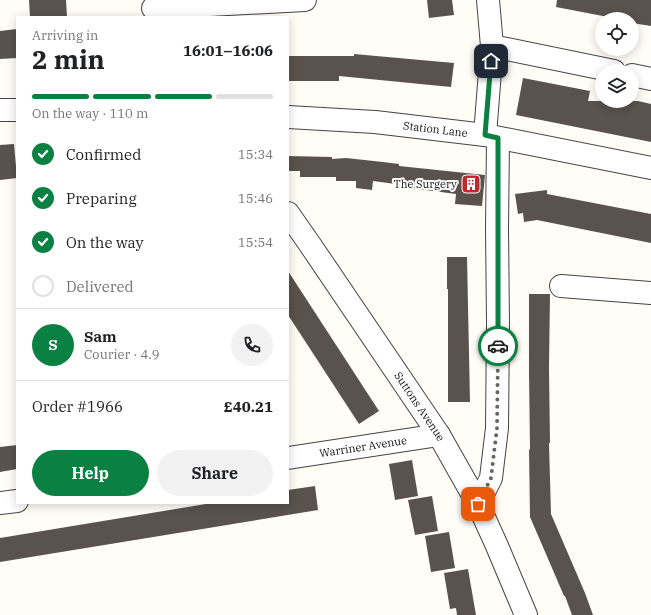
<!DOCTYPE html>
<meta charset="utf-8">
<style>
:root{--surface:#fff;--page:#f2f2f2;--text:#202124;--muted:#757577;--line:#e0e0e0;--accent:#0b8043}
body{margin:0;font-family:"IBM Plex Serif",serif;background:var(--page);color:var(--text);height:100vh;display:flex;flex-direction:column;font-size:15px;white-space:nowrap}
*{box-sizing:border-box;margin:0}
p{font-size:13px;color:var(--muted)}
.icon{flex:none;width:22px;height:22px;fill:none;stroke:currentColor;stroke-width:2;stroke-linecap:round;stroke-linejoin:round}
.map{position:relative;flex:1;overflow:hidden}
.sheet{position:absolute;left:16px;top:16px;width:273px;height:488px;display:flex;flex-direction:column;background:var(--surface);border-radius:0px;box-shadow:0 2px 10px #0003}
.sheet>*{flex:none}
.fabs{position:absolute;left:595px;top:12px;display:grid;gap:8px}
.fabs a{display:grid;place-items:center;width:44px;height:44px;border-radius:50%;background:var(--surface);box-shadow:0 2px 10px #0003;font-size:20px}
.pin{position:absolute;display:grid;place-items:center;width:34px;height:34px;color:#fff;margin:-17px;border-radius:8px;box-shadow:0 2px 6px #0006}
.courier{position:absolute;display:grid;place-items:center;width:40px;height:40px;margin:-20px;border:3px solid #0b8043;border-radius:50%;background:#fff;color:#222;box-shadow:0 1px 5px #0007}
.summary em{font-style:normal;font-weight:700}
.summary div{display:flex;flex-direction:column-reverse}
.summary{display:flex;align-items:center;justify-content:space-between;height:68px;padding:0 16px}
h1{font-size:26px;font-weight:700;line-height:30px}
.bar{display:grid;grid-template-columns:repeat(4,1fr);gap:6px 4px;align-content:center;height:48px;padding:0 16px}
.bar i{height:5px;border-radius:3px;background:var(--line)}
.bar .active{background:var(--accent)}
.bar p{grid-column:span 4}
.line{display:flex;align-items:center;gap:10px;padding:0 16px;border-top:1px solid var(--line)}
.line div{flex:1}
.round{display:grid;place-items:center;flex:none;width:42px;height:42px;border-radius:21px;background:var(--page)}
ol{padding:0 16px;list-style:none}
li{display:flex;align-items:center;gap:12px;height:44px}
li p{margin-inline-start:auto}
li .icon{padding:4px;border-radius:50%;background:var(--accent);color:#fff;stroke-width:4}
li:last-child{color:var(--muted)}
li i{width:22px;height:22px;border:2px solid var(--line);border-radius:50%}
.action{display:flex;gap:8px;margin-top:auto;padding:8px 16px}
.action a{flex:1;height:46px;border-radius:24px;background:var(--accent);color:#fff;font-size:16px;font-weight:700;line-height:46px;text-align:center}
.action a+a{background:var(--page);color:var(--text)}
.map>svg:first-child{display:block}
.building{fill:#5a524d}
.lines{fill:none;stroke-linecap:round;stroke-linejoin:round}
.minor-casing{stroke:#444;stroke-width:24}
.minor{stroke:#fff;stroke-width:22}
.done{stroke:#646461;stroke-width:4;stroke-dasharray:0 7.2}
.route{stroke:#0b8043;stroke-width:5}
.labels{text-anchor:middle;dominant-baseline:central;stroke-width:4;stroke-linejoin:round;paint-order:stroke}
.street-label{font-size:11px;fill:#111;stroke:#fff}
.poi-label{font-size:11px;fill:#111;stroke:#fff;text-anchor:end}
</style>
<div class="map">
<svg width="651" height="615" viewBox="0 0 651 615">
<rect width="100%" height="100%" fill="#fffdf5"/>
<g class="building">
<polygon points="29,0 66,0 67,17 30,17"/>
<polygon points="427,0 452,0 454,15 429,18"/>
<polygon points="557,0 651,0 651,26 632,23 632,19 607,19 608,17 556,7"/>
<polygon points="17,29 17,58 0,59 0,31"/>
<polygon points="354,54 454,63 451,87 339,76 339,81 288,81 288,56 354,56"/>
<polygon points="523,78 590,91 588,101 638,101 651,104 651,142 516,115"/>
<polygon points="14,144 17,178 0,180 0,145"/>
<polygon points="288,156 332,157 332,159 346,158 383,162 399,164 399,166 485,175 482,206 455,204 456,194 403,187 403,185 373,181 372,190 356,188 356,181 336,181 336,177 300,177 300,171 288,171"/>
<polygon points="547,190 547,194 651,214 651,243 537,220 524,222 523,213 518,214 515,194"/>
<polygon points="447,257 467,257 470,402 448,402 448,289 447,289"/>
<polygon points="288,271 379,411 359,424 288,315"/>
<polygon points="529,294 550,294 549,368 550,443 549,443 551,514 585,593 593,615 572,615 565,596 564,596 549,561 530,517 529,450 530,449 529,374"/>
<polygon points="17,445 17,469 0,472 0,447"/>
<polygon points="412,460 418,496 395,500 389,464"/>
<polygon points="315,486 318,510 0,562 0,538 212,503 288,503 288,490"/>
<polygon points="432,496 438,531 415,535 408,500"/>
<polygon points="449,532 455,568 431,572 425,536"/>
<polygon points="468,569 476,615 457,615 456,608 450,609 444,573"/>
</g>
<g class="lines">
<defs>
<g id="minor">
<polyline points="153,8 305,0"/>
<polyline points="492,46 614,71"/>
<polyline points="632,75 651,79"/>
<polyline points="0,110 17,110"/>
<path id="s1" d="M 288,117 L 375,122 L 485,135 L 651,168"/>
<polyline points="485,135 492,46 488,0"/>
<path id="s2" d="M 288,213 L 311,246 L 439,435 L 478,504 L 497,546 L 526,615"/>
<polyline points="561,286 651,293"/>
<path id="s3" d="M 288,458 L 439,435"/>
<polyline points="0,503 17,501"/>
<polyline points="478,504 491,478 497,428 498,323 497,229 498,138"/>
</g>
</defs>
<use href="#minor" class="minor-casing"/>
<use href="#minor" class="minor"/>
</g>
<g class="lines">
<polyline class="done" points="478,504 491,478 497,428 498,346"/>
<polyline class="route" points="491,61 485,135 498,138 498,346"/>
</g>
<defs>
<symbol id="building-square" viewBox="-11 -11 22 22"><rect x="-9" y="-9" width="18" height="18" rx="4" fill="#c4262e" stroke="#fff"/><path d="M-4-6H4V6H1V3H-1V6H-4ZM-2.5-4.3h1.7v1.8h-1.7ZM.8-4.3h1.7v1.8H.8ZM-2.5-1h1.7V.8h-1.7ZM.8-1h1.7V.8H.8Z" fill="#fff"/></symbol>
</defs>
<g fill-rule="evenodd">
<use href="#building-square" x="460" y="173" width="22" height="22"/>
</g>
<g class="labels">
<g class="street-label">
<text stroke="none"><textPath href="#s1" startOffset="148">Station Lane</textPath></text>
<text stroke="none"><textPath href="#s2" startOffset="234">Suttons Avenue</textPath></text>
<text stroke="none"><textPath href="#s3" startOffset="76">Warriner Avenue</textPath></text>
</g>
<g class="poi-label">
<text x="457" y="184">The Surgery</text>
</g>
</g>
</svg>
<div class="fabs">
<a><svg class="icon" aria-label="locate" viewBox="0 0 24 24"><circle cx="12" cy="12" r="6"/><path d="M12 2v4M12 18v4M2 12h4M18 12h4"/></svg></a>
<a><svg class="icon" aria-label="layers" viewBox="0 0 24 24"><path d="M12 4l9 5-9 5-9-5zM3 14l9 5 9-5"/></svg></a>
</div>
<div class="pin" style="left:478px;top:504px;background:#ea580c"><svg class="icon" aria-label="bag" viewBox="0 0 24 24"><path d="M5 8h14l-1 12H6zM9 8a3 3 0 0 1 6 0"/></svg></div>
<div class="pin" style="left:491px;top:61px;background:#1f2937"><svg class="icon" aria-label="home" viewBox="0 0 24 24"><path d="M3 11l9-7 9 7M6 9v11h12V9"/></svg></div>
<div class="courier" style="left:498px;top:346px"><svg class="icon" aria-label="car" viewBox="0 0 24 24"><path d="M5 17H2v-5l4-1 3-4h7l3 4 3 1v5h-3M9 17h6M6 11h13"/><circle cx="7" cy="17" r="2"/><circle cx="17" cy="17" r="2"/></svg></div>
<section class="sheet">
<div class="summary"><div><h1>2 min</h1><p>Arriving in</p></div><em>16:01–16:06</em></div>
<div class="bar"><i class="active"></i><i class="active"></i><i class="active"></i><i></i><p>On the way · 110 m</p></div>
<ol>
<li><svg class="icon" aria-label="check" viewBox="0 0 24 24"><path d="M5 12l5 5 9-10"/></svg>Confirmed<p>15:34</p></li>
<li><svg class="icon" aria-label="check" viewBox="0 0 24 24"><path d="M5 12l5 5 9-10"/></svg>Preparing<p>15:46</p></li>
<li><svg class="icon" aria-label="check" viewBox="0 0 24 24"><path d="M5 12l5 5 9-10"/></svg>On the way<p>15:54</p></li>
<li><i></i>Delivered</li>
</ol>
<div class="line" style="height:72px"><b class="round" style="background:var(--accent);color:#fff">S</b><div><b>Sam</b><p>Courier · 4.9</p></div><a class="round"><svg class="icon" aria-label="phone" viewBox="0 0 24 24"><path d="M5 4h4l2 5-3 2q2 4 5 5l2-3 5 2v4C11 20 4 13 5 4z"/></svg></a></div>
<div class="line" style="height:52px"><div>Order #1966</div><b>£40.21</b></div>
<div class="action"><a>Help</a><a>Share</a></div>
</section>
</div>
